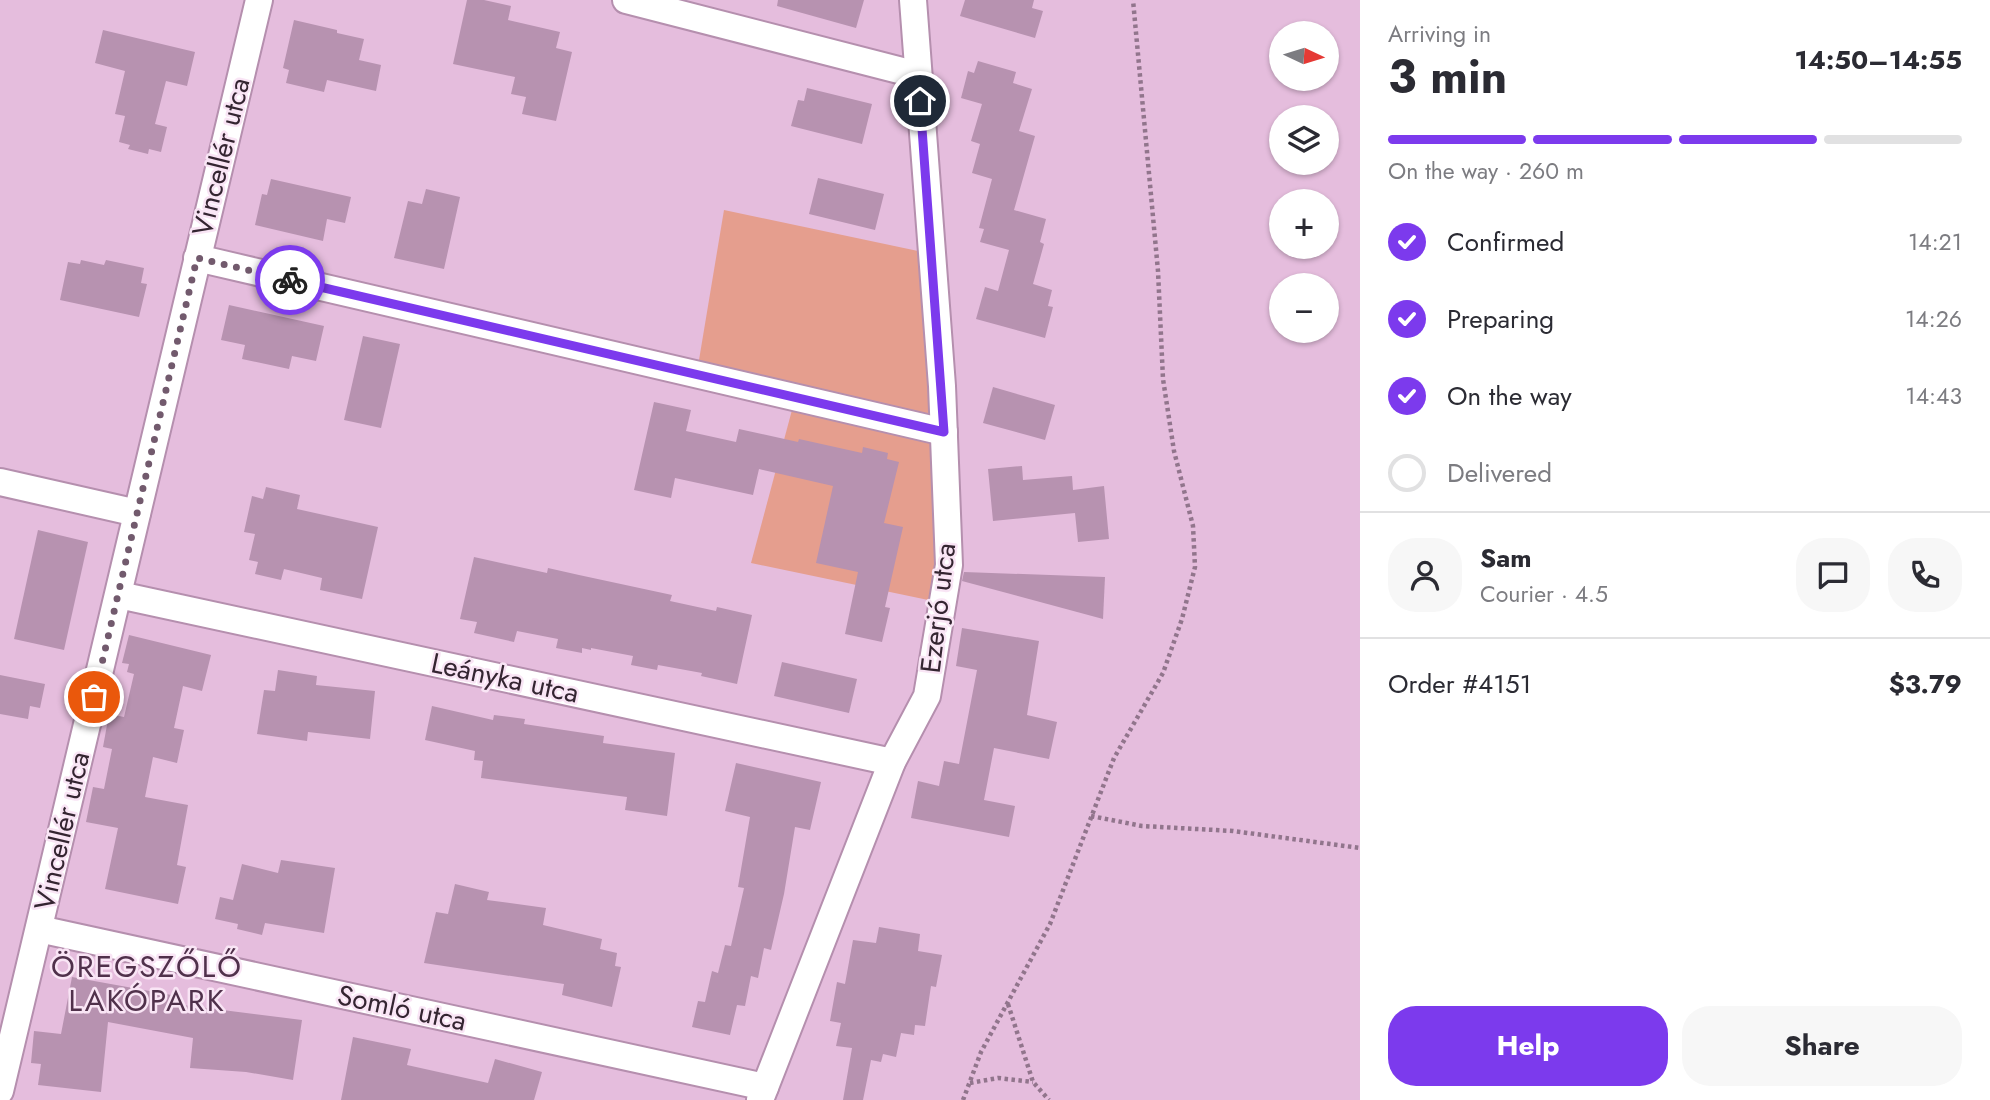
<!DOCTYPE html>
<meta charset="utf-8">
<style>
:root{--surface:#fff;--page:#f7f7f7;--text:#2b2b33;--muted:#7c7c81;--line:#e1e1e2;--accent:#7c3aed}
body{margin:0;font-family:Jost,sans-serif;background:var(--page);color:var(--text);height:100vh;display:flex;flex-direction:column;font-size:26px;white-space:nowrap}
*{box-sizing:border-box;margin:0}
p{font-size:23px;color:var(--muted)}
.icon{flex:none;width:38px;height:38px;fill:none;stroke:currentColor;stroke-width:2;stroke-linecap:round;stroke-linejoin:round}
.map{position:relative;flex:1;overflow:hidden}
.drawer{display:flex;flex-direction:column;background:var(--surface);width:630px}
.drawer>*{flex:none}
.needle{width:46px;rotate:94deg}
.buttons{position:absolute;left:1269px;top:21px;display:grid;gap:14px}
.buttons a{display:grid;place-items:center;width:70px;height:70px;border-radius:50%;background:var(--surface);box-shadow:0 2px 5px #0004;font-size:35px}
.pin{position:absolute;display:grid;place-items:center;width:60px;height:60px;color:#fff;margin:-30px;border:4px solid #fff;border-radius:50%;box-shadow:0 2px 7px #0007}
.courier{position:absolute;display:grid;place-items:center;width:70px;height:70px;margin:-35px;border:5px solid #7c3aed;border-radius:50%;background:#fff;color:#222;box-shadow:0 2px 9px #0007}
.headline em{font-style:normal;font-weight:700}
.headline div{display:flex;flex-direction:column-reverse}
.headline{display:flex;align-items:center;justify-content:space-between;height:119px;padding:0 28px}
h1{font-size:46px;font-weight:700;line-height:52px}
.bar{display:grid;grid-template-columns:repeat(4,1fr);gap:10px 7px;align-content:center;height:84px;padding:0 28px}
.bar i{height:9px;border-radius:5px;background:var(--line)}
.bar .current{background:var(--accent)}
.bar p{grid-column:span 4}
.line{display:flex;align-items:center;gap:18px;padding:0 28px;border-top:2px solid var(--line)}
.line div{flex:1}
.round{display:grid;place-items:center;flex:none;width:74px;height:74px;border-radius:28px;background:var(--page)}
ol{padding:0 28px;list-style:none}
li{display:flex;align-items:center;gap:21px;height:77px}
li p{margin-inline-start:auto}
li .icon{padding:7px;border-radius:50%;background:var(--accent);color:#fff;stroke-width:4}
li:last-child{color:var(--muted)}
li i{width:38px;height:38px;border:4px solid var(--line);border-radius:50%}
.primary-button{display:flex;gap:14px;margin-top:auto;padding:14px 28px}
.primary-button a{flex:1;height:80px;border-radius:28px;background:var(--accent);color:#fff;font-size:28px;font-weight:700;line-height:80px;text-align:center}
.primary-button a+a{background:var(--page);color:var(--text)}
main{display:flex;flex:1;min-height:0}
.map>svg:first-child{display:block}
.green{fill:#e59e8e}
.building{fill:#b792b0}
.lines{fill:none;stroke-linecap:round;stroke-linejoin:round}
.minor-casing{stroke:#b58fae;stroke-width:30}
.path{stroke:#91758c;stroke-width:4.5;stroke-dasharray:3.5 3.5;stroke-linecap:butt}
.minor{stroke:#fff;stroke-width:26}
.done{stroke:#725a6d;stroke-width:7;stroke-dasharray:0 12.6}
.route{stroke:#7c3aed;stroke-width:9}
.labels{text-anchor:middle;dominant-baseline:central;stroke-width:5;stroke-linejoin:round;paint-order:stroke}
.street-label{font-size:28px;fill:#342531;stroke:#f9e5f5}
.neighbourhood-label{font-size:30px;letter-spacing:2px;fill:#50314b;stroke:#f9e5f5}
</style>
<main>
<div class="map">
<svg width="1360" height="1100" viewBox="0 0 1360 1100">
<rect width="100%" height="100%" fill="#e5bddd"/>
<g class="green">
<polygon points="724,210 918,251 934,422 698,366"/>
<polygon points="792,410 937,441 942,556 933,601 751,563"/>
</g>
<g class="building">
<polygon points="467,0 484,0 511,6 508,20 560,32 556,48 572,52 556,121 522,114 526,97 511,94 515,77 453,64"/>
<polygon points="778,0 864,0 856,28 777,6"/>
<polygon points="965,0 1034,0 1032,8 1043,11 1035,38 960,16"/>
<polygon points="294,20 337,30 337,33 364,39 359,60 381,65 376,91 327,80 324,92 286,83 289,70 283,68"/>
<polygon points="103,30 195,52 187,86 166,81 155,124 167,127 161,152 149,149 148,154 128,149 130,145 119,142 125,116 115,114 125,71 95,63"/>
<polygon points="978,61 1016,72 1013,83 1032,89 1019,131 1035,136 1014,210 1046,219 1040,242 1044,244 1033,284 1052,290 1048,306 1053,307 1045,338 976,319 985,287 998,291 1009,250 980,242 984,229 979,228 992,179 972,173 980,144 971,141 982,104 961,98 968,71 974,73"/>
<polygon points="807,88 872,104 862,144 791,126 798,100 804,101"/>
<polygon points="818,178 884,194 875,230 809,214"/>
<polygon points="271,179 351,197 345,223 327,219 323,241 255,225 262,194 267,195"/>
<polygon points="426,189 460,197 444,269 394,258 408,201 422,204"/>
<polygon points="81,260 104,265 106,260 144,268 141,283 147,284 139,317 60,300 68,262 80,264"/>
<polygon points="229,305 324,326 316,361 292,356 289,369 242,359 245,345 221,340"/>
<polygon points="363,336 400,344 381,428 344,420"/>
<polygon points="993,387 1055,405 1045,440 983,423"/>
<polygon points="654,402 691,410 686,431 736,442 739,429 798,442 799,439 862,453 863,447 888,453 887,459 899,462 884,523 903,527 885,607 890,608 882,642 845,634 858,572 816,563 833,486 759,469 753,495 675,478 671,498 634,490"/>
<polygon points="1022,466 1023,480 1072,476 1073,490 1104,486 1109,539 1078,542 1075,513 993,521 988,469"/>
<polygon points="266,487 300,495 297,509 378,527 362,599 320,590 322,578 284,569 281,580 255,574 258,562 249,560 255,534 244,532 252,496 263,499"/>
<polygon points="38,530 88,542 64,650 14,639"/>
<polygon points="474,557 547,573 548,568 579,575 672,595 670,601 716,611 717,607 752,615 737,684 701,676 702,673 658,665 657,670 631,665 633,656 591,648 591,650 582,648 582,653 556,648 558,639 517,631 514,642 474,633 477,622 460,619"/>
<polygon points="964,572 1105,577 1103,619 962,581"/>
<polygon points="962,628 1039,641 1027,715 1057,722 1049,759 994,748 984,800 1015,806 1009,837 911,818 918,781 939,786 944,761 959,764 977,670 956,666"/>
<polygon points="129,635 211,655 202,691 183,686 174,728 184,730 177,763 153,757 145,797 188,805 177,865 186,867 178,904 105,889 118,828 86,822 93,787 104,789 112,749 103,747 109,714 124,717 134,674 127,672 129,664 122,663"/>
<polygon points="782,662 857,679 849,713 774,696"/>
<polygon points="278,670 317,676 316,685 375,691 370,739 308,732 307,741 257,734 264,690 275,691"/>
<polygon points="0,675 45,684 40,708 30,706 28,719 0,714"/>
<polygon points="432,706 493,720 494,715 525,719 524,724 604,736 603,743 675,753 667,816 625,810 627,797 481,778 483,761 474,760 475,751 425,740"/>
<polygon points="736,763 821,782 810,830 795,827 784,894 771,950 764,948 758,978 751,976 745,1006 737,1005 730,1035 692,1027 698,1001 705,1002 712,971 718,973 725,945 731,946 744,888 738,887 750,817 725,811"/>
<polygon points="281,860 335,868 324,933 265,923 262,935 237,929 238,924 215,919 220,897 233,900 242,864 278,873"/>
<polygon points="455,884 489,892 487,900 546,908 543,925 602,939 600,949 617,953 615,966 621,967 612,1007 562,995 564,984 424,963 436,912 448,914"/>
<polygon points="879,927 920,934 918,951 942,955 936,987 931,986 925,1026 915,1025 914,1035 901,1033 896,1057 883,1054 881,1062 871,1060 863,1100 843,1100 852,1048 836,1046 841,1023 830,1021 837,982 845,984 853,940 876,943"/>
<polygon points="72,977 177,996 175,1004 302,1020 293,1080 246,1072 190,1068 193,1038 108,1022 101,1092 38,1085 41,1064 31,1063 34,1031 61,1034"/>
<polygon points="353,1037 411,1049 407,1065 488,1083 495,1059 542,1072 534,1100 341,1100"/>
</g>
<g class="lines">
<defs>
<g id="minor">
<polyline points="626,0 918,75"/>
<polyline points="197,258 944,432"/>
<polyline points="0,482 137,513"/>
<polyline points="119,595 892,762"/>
<polyline points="39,929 765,1087"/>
<polyline points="0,1091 259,0"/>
<polyline points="760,1100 892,762 927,696 949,565 942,386 913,0"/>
</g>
</defs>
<use href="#minor" class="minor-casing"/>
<g class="path">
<polyline points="1091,816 1142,826 1233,831 1360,848"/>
<polyline points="1008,1004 1033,1082 1049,1100"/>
<polyline points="970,1083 998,1078 1033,1082"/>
<polyline points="963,1100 981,1052 1050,924 1114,758 1163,673 1182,619 1195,567 1193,526 1174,451 1163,379 1158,271 1133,0"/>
</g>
<use href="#minor" class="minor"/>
</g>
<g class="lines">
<polyline class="done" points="94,697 197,258 290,280"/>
<polyline class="route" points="290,280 944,432 920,101"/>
</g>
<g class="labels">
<g class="street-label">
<text transform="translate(221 157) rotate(-76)">Vincellér utca</text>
<text transform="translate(938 608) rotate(-83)">Ezerjó utca</text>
<text transform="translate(505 678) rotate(12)">Leányka utca</text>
<text transform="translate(62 831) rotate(-77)">Vincellér utca</text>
<text transform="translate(402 1008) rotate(12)">Somló utca</text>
</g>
<g class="neighbourhood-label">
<text x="147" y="966">ÖREGSZŐLŐ<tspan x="147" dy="34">LAKÓPARK</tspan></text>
</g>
</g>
</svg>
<div class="buttons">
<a><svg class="needle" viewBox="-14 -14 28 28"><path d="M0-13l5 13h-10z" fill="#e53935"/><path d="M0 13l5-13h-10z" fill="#7c7c81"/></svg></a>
<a><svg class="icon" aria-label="layers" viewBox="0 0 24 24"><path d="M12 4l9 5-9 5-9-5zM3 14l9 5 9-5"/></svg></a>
<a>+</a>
<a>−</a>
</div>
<div class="pin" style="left:94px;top:697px;background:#ea580c"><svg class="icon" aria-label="bag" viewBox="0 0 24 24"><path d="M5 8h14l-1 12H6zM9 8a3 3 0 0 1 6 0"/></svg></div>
<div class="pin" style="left:920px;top:101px;background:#1f2937"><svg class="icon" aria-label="home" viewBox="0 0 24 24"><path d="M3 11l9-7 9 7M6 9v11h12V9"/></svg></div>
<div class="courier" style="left:290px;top:280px"><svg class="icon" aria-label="bike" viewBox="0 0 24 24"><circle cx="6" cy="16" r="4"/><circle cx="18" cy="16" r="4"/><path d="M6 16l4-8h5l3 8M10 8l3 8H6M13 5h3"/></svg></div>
</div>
<section class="drawer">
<div class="headline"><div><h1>3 min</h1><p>Arriving in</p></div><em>14:50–14:55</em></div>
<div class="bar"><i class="current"></i><i class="current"></i><i class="current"></i><i></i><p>On the way · 260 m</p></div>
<ol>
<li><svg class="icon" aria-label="check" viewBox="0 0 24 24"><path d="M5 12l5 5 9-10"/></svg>Confirmed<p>14:21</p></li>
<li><svg class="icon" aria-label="check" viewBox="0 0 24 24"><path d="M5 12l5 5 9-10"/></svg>Preparing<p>14:26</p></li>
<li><svg class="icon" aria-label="check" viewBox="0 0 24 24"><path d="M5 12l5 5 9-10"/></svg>On the way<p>14:43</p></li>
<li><i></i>Delivered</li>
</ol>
<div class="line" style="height:126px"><a class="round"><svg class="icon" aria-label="person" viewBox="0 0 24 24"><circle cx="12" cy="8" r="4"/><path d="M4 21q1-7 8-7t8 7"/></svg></a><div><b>Sam</b><p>Courier · 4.5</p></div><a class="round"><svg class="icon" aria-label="chat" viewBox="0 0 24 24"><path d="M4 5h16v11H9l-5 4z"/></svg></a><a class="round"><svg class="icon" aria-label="phone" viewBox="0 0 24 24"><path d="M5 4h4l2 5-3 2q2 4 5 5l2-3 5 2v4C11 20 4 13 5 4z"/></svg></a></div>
<div class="line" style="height:91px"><div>Order #4151</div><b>$3.79</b></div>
<div class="primary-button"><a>Help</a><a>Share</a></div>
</section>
</main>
